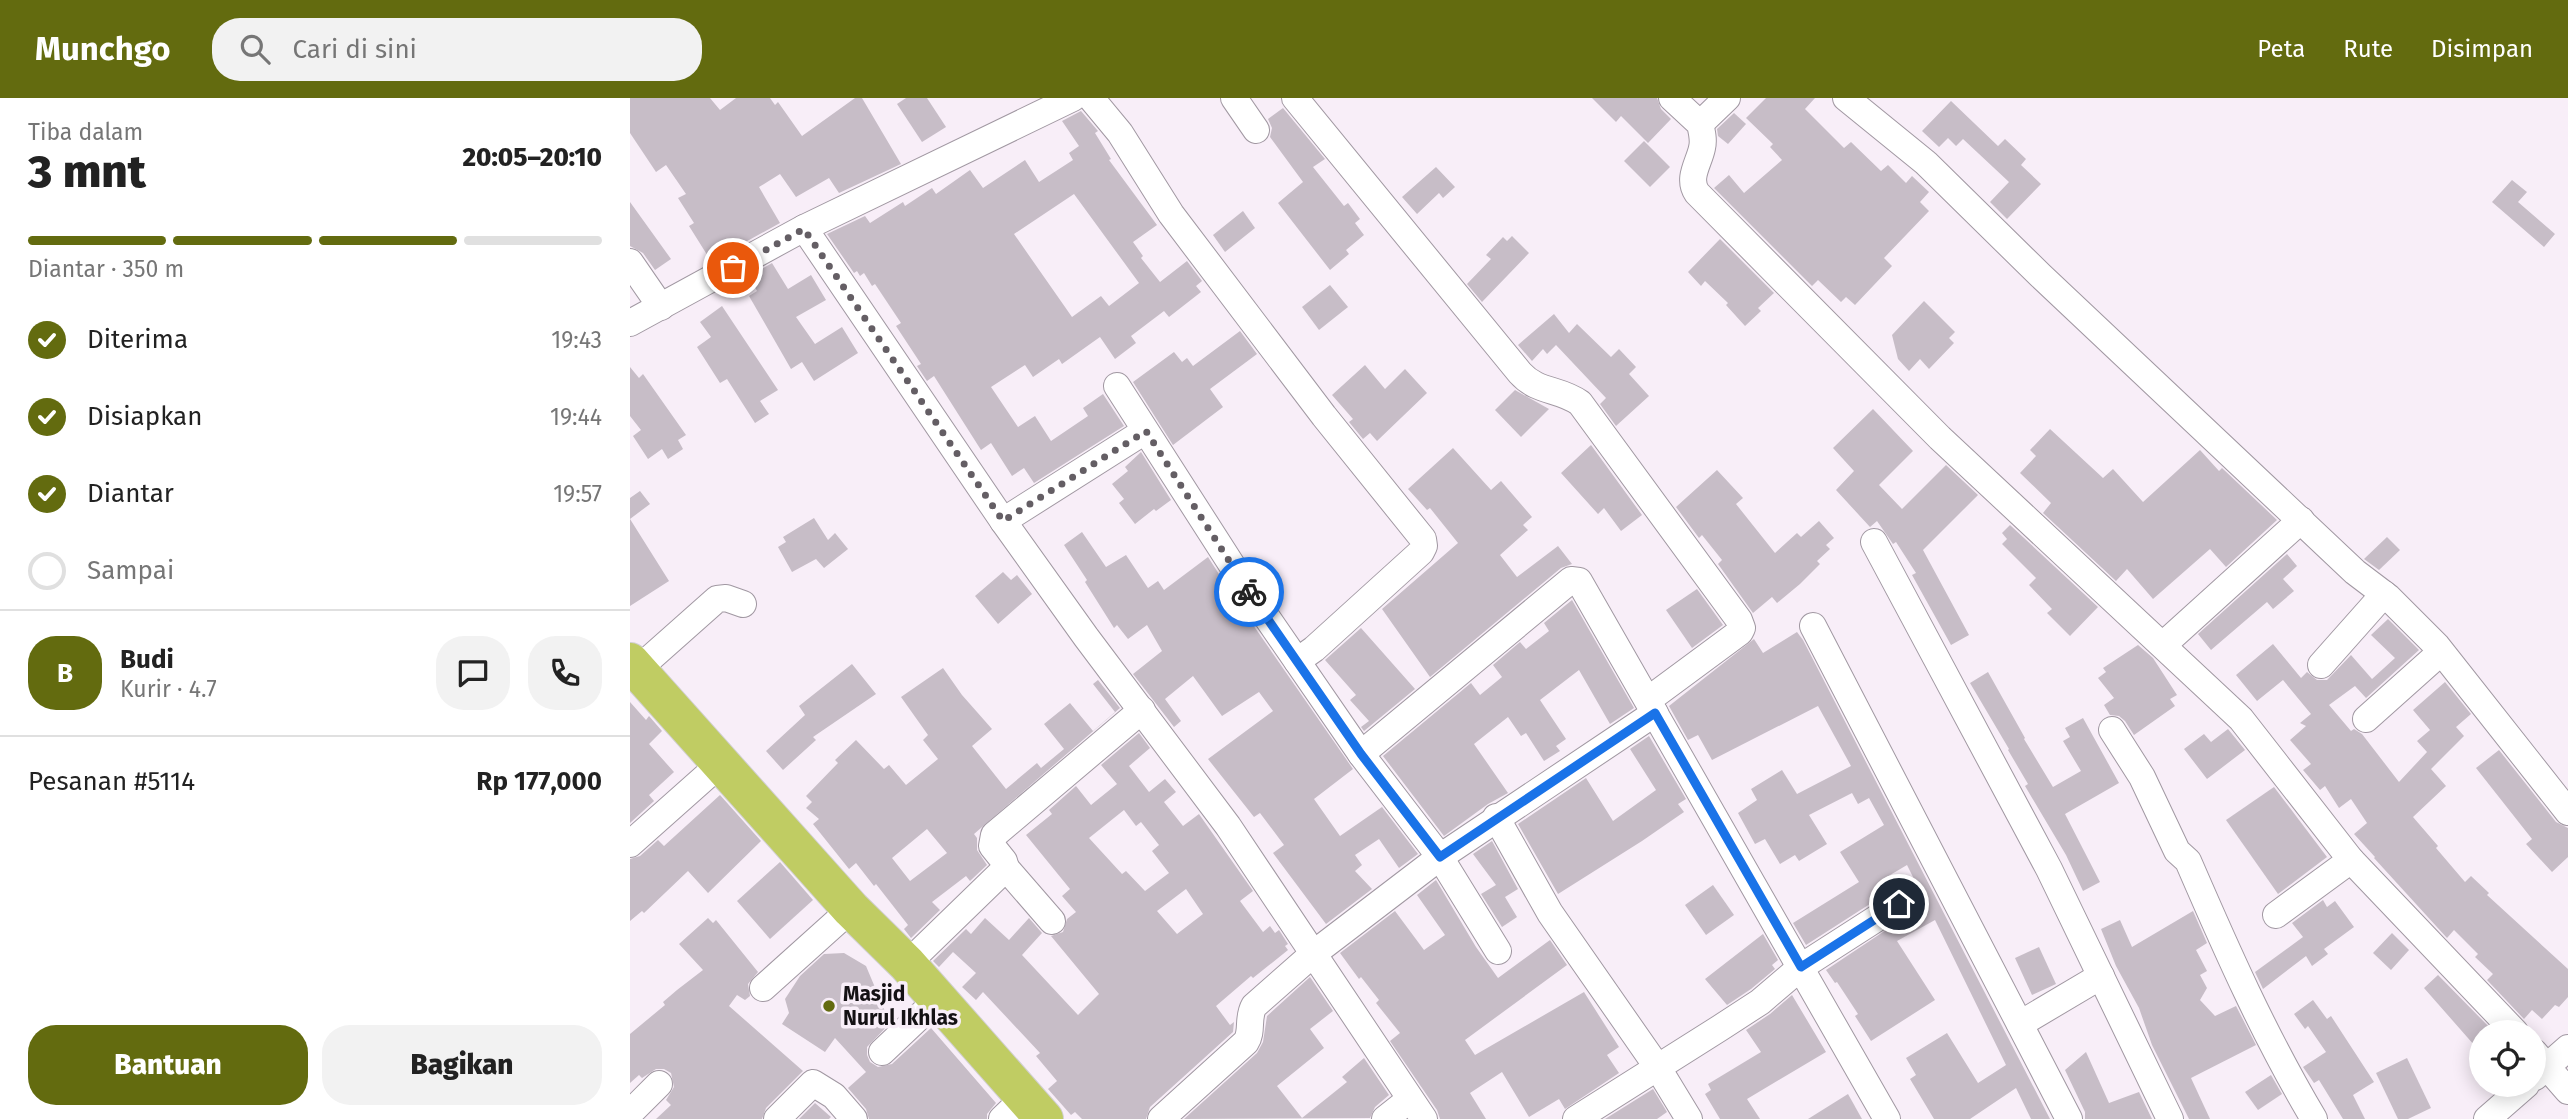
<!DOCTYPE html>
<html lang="id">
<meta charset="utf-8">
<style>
:root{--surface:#fff;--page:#f2f2f2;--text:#222;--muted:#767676;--line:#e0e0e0;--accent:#636b0f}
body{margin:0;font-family:"Fira Sans",sans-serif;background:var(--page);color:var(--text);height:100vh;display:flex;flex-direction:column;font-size:26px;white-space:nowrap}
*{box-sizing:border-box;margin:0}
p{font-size:23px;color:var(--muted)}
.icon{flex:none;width:38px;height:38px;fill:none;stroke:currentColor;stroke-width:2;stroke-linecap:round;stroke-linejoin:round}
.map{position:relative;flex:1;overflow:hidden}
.side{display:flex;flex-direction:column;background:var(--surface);width:630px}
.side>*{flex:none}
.fabs{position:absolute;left:1839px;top:922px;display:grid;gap:14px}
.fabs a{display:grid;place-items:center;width:77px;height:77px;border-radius:50%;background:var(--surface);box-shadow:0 4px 18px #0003;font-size:35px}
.pin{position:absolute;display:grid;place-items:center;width:60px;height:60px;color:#fff;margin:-30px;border:4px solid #fff;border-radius:50%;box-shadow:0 2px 7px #0007}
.courier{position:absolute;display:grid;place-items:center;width:70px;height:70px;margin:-35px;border:5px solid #1a73e8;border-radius:50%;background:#fff;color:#222;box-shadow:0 2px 9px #0007}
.head em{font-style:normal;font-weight:800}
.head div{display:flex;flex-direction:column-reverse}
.head{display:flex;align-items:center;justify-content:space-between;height:119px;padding:0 28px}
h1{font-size:46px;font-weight:800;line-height:52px}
.bar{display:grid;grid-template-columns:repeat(4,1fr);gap:10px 7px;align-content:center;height:84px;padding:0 28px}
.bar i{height:9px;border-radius:5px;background:var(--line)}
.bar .current{background:var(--accent)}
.bar p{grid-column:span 4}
.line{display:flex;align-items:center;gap:18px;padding:0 28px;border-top:2px solid var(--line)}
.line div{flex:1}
.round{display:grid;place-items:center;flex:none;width:74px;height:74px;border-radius:28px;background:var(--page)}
ol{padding:0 28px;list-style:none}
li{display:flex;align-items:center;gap:21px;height:77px}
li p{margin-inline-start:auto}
li .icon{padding:7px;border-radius:50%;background:var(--accent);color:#fff;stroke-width:4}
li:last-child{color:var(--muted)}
li i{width:38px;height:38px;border:4px solid var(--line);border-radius:50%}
.action{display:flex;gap:14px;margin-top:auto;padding:14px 28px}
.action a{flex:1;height:80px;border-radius:28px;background:var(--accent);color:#fff;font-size:28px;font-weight:800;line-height:80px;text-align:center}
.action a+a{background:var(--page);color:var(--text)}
header{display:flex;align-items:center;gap:42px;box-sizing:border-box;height:98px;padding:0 35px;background:var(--accent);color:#fff}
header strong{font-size:33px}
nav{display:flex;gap:38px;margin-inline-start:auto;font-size:24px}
.search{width:490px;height:63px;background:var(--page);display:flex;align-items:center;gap:18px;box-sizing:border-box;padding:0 24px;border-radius:28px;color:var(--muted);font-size:26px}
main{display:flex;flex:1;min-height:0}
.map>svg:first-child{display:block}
.building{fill:#c7bdc7;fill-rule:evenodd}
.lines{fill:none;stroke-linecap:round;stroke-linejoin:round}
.minor-casing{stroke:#a198a2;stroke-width:28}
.highway-casing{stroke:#d0cfd0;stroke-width:40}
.minor{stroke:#fff;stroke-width:26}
.highway{stroke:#c0cc63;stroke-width:38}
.done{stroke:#645e64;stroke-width:7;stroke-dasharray:0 12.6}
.route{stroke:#1a73e8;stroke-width:9}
.poi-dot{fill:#636b0f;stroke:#f8eef8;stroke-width:2.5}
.labels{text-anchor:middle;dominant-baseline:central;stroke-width:7;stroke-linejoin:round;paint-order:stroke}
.poi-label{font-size:21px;font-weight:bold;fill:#141114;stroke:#f8eef8;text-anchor:start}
</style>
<header>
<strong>Munchgo</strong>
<div class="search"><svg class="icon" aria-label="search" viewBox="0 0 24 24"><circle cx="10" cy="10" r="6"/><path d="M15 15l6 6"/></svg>Cari di sini</div>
<nav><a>Peta</a><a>Rute</a><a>Disimpan</a></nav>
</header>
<main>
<section class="side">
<div class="head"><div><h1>3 mnt</h1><p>Tiba dalam</p></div><em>20:05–20:10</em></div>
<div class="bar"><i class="current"></i><i class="current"></i><i class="current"></i><i></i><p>Diantar · 350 m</p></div>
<ol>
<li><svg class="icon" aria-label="check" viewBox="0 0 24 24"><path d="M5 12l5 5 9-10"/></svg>Diterima<p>19:43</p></li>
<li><svg class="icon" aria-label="check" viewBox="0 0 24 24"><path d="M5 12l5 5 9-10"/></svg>Disiapkan<p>19:44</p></li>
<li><svg class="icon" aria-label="check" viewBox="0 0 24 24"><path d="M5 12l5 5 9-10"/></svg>Diantar<p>19:57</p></li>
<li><i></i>Sampai</li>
</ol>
<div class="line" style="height:126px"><b class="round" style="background:var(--accent);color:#fff">B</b><div><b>Budi</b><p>Kurir · 4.7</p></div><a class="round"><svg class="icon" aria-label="chat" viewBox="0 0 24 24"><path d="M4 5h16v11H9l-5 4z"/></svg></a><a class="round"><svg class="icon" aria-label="phone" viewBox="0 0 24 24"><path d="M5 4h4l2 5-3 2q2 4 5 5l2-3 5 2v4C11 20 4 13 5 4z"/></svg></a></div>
<div class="line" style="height:91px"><div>Pesanan #5114</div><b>Rp 177,000</b></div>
<div class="action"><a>Bantuan</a><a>Bagikan</a></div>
</section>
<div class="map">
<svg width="1938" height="1021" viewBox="0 0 1938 1021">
<rect width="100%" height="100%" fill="#f8eef8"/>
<g class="building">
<polygon points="0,0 80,0 90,12 106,0 140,0 145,7 148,4 172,38 225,0 232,0 271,66 209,95 199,80 166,99 150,76 129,89 150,125 81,163 59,128 64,125 48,100 56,96 36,67 26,74 0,35"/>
<polygon points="276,0 297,0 316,29 292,44 267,6"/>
<polygon points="962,0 1027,0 1031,11 1041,21 1018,45 991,18 986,24"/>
<polygon points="1136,0 1185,0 1175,11 1214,50 1221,44 1251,73 1258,67 1276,85 1282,78 1299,94 1290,104 1299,113 1254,160 1262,168 1225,207 1216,199 1211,204 1188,182 1182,188 1084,90 1099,77 1114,95 1152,62 1140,49 1143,46 1116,20"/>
<polygon points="1321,3 1368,48 1375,41 1396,61 1391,67 1411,86 1377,121 1360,104 1379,84 1333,41 1326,48 1318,40 1309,49 1292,33"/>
<polygon points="653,10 695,61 683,69 714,108 718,105 730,121 725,125 734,137 716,152 719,156 700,172 648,105 673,84 640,39 642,30 638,21"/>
<path d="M 451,13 L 468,33 L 465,35 L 481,61 L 479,62 L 527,127 L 503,144 L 513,158 L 511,160 L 530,184 L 557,163 L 572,183 L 566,188 L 571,194 L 539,219 L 534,213 L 501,238 L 506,245 L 485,261 L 470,239 L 432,266 L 429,261 L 403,279 L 395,267 L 361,289 L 388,329 L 405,318 L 421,343 L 458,318 L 453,310 L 473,296 L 494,328 L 404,385 L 394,370 L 382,378 L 361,345 L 351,352 L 304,278 L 297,283 L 287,268 L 291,266 L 266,228 L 271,225 L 245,186 L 242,188 L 234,175 L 230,178 L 227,173 L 224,175 L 197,136 L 235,118 L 240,125 L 273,104 L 275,108 L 302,90 L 306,96 L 340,72 L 353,90 L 395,62 L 409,84 L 443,62 L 439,55 L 449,48 L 432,23 ZM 444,96 L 509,185 L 479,208 L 471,198 L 442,219 L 384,136 Z"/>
<polygon points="1104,15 1116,26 1098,46 1088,38 1087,31"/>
<polygon points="1014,43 1040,69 1020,89 994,63"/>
<polygon points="806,69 825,89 813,100 809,95 787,116 772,99"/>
<polygon points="1882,82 1897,94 1888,104 1925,136 1914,149 1862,104"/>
<polygon points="0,104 41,161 25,172 13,155 0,148"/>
<polygon points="613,113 625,130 595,154 583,137"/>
<polygon points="882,138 899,155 852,204 837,186 861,161 856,157 873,139 877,143"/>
<polygon points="1090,141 1144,195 1128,210 1131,213 1115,228 1096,207 1098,205 1075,183 1071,188 1058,174"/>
<polygon points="142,165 158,191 181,177 196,202 166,219 185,246 212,229 228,255 184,283 172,264 161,271 119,198 127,193 119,178"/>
<polygon points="700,187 718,209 689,232 672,209"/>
<polygon points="1294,203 1325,234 1319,240 1324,245 1299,271 1290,261 1279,273 1268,261 1262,237"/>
<polygon points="92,208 148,292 130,303 139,316 125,325 97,281 90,285 67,249 81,239 70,224"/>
<polygon points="924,216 939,235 947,226 981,259 989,251 1006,269 999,276 1019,298 986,328 970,306 976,300 926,247 917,256 913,251 902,263 888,247"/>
<polygon points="610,233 627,256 580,291 593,309 543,347 503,284 544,254 552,264 557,260 563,268"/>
<polygon points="735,267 755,291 775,271 797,295 747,343 740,335 733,341 719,324 723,321 702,297"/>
<polygon points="0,269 9,280 13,276 56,337 48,342 53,351 38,361 32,351 18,361 3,338 11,332 0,318"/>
<polygon points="885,292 919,311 891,339 865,312"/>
<polygon points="1243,311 1283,353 1249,387 1272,411 1316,367 1348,397 1293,452 1339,537 1321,547 1282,477 1286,475 1266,444 1263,446 1247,423 1240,429 1206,392 1224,373 1203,350"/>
<polygon points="1420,331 1473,380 1483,371 1513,404 1570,352 1589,373 1592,370 1647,422 1596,469 1580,451 1523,501 1497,471 1486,483 1413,415 1421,405 1390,375 1406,358 1400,352"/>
<polygon points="961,347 1012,417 991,433 974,410 968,416 931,375"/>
<polygon points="823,350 861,392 871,383 902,419 893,427 898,432 870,457 887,479 928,448 942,466 931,470 800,579 752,511 828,445 800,410 797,412 778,391"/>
<polygon points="511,354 541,402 526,413 524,411 505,426 489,405 494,401 482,386 498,373 495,369"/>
<polygon points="1087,372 1113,400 1106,406 1145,455 1167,435 1171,439 1189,423 1204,440 1196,447 1200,451 1187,463 1190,466 1170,486 1147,505 1142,499 1123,515 1088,466 1092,462 1072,437 1069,440 1046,409"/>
<polygon points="10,393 20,406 0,421 39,483 0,508 0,400"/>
<polygon points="184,420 198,442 205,435 218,451 194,470 186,461 162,474 148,449 156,444 153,439"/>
<polygon points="1380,427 1468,509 1440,538 1417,515 1422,511 1399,487 1406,480 1372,446 1377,441 1372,435"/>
<polygon points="452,434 476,469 496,457 518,490 528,483 534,492 578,459 596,487 591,492 617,526 621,524 723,671 684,701 710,738 752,709 788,756 769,770 749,741 725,757 732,767 725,773 742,791 696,826 643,755 654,747 630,715 624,719 578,661 643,613 629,594 592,618 563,578 535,601 551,623 544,629 503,576 532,553 517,527 498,541 487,527 484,530 455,484 457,482 434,447"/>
<polygon points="1757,439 1770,452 1749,472 1734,461"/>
<polygon points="1657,456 1667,468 1653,481 1664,493 1643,511 1637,504 1581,552 1568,536"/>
<polygon points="373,474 381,482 387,477 402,496 368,526 345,498"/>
<polygon points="1067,491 1093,527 1062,550 1036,512"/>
<polygon points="942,502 1004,610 980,626 949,572 910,602 936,641 926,648 930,653 914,663 896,635 891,638 878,619 844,646 878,695 858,706 814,738 753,658 841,585 850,597 872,579 863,567 890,544 896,551 919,533 914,525"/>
<polygon points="1758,521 1789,552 1736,600 1725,588 1699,607 1721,633 1724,631 1732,636 1769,684 1797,654 1787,643 1800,632 1783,612 1815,584 1841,616 1826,629 1834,638 1801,671 1816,688 1783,719 1808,748 1806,750 1835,784 1841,778 1859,795 1857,797 1938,871 1938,899 1929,909 1925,907 1912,921 1902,912 1894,921 1857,882 1863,876 1845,859 1848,856 1824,832 1817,840 1744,760 1745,759 1724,736 1737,725 1721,701 1709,710 1695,688 1690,692 1673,672 1681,666 1660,642 1676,628 1670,625 1681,616 1653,582 1627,603 1606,577 1643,546 1671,580 1677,574 1687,582 1697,582 1721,557 1742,581 1765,560 1741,537"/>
<polygon points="731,530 785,591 734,633 731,629 739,623 720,602 726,597 695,562"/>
<polygon points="1167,534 1173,542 1420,1021 1401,1021 1386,990 1340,1021 1304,1021 1280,981 1286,977 1276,960 1317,935 1348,985 1376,967 1305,822 1267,843 1305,902 1241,943 1225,918 1228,916 1207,884 1205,885 1196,872 1283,814 1284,804 1293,799 1277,767 1250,783 1257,795 1176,847 1163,825 1229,784 1210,754 1254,727 1239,700 1228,706 1222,695 1179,717 1197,746 1169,763 1165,757 1150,766 1135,741 1125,746 1108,715 1127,702 1121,691 1152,672 1167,696 1221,668 1188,608 1082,662 1068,637 1058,642 1039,608 1124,541 1133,555"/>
<polygon points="1508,547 1523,560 1547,597 1540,601 1545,608 1504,637 1495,623 1489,618 1480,617 1474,607 1484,600 1468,580 1476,574 1473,570"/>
<polygon points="222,566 246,596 183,639 186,642 153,672 136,653 175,617 169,608"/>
<path d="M 313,570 L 332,597 L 362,631 L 342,648 L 376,691 L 407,665 L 411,670 L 434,651 L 414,626 L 440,605 L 463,633 L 485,614 L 463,586 L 468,582 L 490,610 L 344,736 L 347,740 L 347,752 L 357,767 L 340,783 L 336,778 L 302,804 L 310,812 L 281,840 L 274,831 L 278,827 L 246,786 L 244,788 L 226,765 L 219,771 L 183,726 L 189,721 L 176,710 L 182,704 L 176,698 L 208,665 L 205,662 L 226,642 L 254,671 L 259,667 L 276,687 L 308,661 L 293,642 L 298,637 L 271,599 ZM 297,731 L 317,755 L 280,783 L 262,760 Z"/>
<polygon points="1358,574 1395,640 1394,641 1423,689 1451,673 1433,643 1440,639 1435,630 1453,620 1489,685 1435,716 1470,784 1453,793 1436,757 1395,688 1398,686 1378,652 1379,651 1340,585"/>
<polygon points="0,604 16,622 19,618 32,633 19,646 44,674 19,697 24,703 0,725"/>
<polygon points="1598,631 1615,652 1577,681 1554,651 1574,636 1581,644"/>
<path d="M 509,635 L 520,650 L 499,668 L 519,694 L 535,681 L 546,694 L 534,704 L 553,728 L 569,716 L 623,793 L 610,803 L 633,834 L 640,828 L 645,835 L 649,832 L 658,846 L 655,848 L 658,852 L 623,880 L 621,878 L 586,908 L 600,927 L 604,924 L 603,934 L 520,1009 L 516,1021 L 452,1021 L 445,1014 L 441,1017 L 418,991 L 427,983 L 406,958 L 410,955 L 353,894 L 346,902 L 332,889 L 346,875 L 323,854 L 309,869 L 303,863 L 336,831 L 341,836 L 355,820 L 379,842 L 399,820 L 412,835 L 392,857 L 448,917 L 469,896 L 421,838 L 433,834 L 437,821 L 446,814 L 432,798 L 440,791 L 396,737 L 422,716 L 419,712 L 446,688 L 461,707 L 487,686 L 471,667 ZM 494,712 L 506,728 L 511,724 L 529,747 L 522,753 L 539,775 L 515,793 L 496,773 L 492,776 L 459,740 ZM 556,791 L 573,816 L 547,836 L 527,813 Z"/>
<polygon points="1019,638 1056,701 1048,706 1054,714 1012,743 928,796 888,726 956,680 983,723 1026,692 1000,651"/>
<polygon points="1869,652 1926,724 1938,730 1938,759 1922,774 1896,746 1902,741 1846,670"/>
<polygon points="1644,689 1697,759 1648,796 1596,722"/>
<polygon points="90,697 131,743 78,795 58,773 14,815 12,813 0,823 0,761 10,758 28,742 34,748"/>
<polygon points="862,743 888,791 875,799 887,819 872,829 851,796 866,787 843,756"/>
<polygon points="150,764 183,802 140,841 107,803"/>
<polygon points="806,782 846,849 868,880 920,842 937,867 835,942 845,957 954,894 989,949 977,957 989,975 935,1011 929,1001 899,1019 872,974 840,995 856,1021 810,1021 807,1012 760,943 770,935 746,905 749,902 731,879 729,881 710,855 765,813 794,852 815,837 787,797"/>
<polygon points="1083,787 1104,817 1076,837 1055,807"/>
<polygon points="1693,802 1697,809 1705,803 1724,829 1694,851 1698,856 1682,868 1676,858 1633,891 1625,874 1673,839 1662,825"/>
<polygon points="1563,813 1577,845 1566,852 1577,873 1570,877 1577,890 1570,902 1585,918 1606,908 1626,947 1561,980 1580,1021 1559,1021 1522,947 1509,910 1486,868 1471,831 1490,822 1502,849"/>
<polygon points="78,820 83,825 86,822 128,874 118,886 120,898 115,902 107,897 99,908 173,973 136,1010 132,1021 26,1021 41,1007 36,1002 44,989 41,975 34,971 26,971 12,980 9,977 0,985 0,936 35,907 33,904 47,892 73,872 49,846"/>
<polygon points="1762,835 1779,852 1761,872 1743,855"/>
<polygon points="1133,836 1148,862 1142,867 1145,871 1121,891 1097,907 1075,881"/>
<polygon points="1409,849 1426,886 1402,897 1385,860"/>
<polygon points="214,855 236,868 257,918 262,913 267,918 237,949 237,957 240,964 248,969 262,966 301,930 366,1005 357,1016 357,1021 239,1021 236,1011 218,990 236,974 205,940 195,954 152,926 159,915 155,901 170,878 194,856"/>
<polygon points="1808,877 1864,934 1852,934 1852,956 1794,890"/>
<polygon points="680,879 703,913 680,931 694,950 647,988 672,1020 717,984 712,979 734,960 759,997 745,1009 740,1020 554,1021 627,955 633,944 637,918"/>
<polygon points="1162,897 1196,954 1117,1001 1130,1021 1090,1021 1075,996 1081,992 1078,986 1131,954 1116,932 1140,916"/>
<polygon points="1683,902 1697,921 1701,918 1744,984 1723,997 1735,1021 1713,1021 1689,982 1684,985 1673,969 1696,954 1678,928 1675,931 1664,916"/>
<polygon points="1456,954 1479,1005 1509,994 1522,1021 1455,1021 1455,1014 1435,972"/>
<polygon points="1777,960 1801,1010 1778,1021 1768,1021 1746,975"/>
<polygon points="1641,977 1652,996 1628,1012 1615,994"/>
<polygon points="1023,991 1037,1014 1027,1021 975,1021"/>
<polygon points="1218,996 1232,1021 1178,1021"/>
<polygon points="185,1005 201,1019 199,1021 169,1021"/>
</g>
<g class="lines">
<defs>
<g id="minor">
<polyline points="461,0 490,35 541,116 694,318 793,441 794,448 791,454 684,551 667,563"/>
<polyline points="604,0 626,32"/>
<path d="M 665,0 L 890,275 C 908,295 929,290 950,305 L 1109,522 L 1112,530 L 1110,534 L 1018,602"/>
<path d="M 1042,0 L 1070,26 C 1072,34 1074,42 1072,50 C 1069,65 1057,80 1067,95 L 1310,340 L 1611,621 L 1721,762 L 1885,934"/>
<polyline points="1216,0 1296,65 1410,177 1725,474 1758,499 1807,548 1938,714"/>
<polyline points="1070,26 1097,0"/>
<polyline points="174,130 373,423 456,539 598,728 794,1021"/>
<polyline points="0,164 31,209"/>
<polyline points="0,225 174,130 443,0"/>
<polyline points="487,288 616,489 731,656 810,759 868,853"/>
<polyline points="373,423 515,333"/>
<polyline points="1244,444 1419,771 1540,1021"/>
<polyline points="1183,528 1439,1021"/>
<polyline points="1533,547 1671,422"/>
<polyline points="1691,567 1754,496"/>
<polyline points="7,572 87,501 96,500 113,506"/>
<polyline points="1736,621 1811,554"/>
<path d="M 1482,632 L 1512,679 L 1547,753 L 1558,763 C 1597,853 1634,937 1684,1021"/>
<polyline points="731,656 941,482 949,483 1257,1021"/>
<polyline points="866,719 920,815 1028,970 1059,1021"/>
<polyline points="0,746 90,666"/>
<polyline points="376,770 422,823"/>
<polyline points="1646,817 1721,762"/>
<polyline points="277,866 376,770 374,763 362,748 364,737 512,612"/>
<polyline points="133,890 221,811"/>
<polyline points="1390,926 1471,878"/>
<polyline points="252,954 308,901"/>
<polyline points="1904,954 1938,993"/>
<polyline points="1905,979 1938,950"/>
<polyline points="0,1015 29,986"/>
<polyline points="147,1021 183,985 204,998 224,1021"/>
<polyline points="372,1021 394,1000"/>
<path d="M 531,1021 L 616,944 C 623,933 617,920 624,908 L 683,856 L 810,759 L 1025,615"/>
<polyline points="755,1021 779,1002"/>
<polyline points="946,1021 1090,930 1130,904 1171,869 1269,806"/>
<polyline points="1857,1021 1896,987"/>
</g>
<polyline id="highway" points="0,564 221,811 277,866 414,1021"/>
</defs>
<use href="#minor" class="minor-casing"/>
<use href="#highway" class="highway-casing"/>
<use href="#minor" class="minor"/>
<use href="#highway" class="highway"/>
</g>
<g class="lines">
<polyline class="done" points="103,170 174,131 373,423 516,333 619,494"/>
<polyline class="route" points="619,494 731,656 810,759 1025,615 1171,869 1269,806"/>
</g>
<circle class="poi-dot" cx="199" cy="908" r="7"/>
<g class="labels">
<g class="poi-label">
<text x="213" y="896">Masjid<tspan x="213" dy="24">Nurul Ikhlas</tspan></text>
</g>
</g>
</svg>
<div class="fabs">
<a><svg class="icon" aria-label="locate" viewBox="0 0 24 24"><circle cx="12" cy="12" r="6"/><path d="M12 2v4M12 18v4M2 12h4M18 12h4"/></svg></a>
</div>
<div class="pin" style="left:103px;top:170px;background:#ea580c"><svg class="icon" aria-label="bag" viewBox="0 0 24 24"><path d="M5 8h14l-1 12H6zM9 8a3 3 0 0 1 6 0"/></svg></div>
<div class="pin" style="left:1269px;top:806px;background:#1f2937"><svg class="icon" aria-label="home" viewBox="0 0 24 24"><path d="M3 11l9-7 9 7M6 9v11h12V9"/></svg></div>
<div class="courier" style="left:619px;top:494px"><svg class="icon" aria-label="bike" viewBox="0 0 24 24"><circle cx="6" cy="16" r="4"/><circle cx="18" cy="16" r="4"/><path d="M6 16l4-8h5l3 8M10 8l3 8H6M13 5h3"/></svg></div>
</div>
</main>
